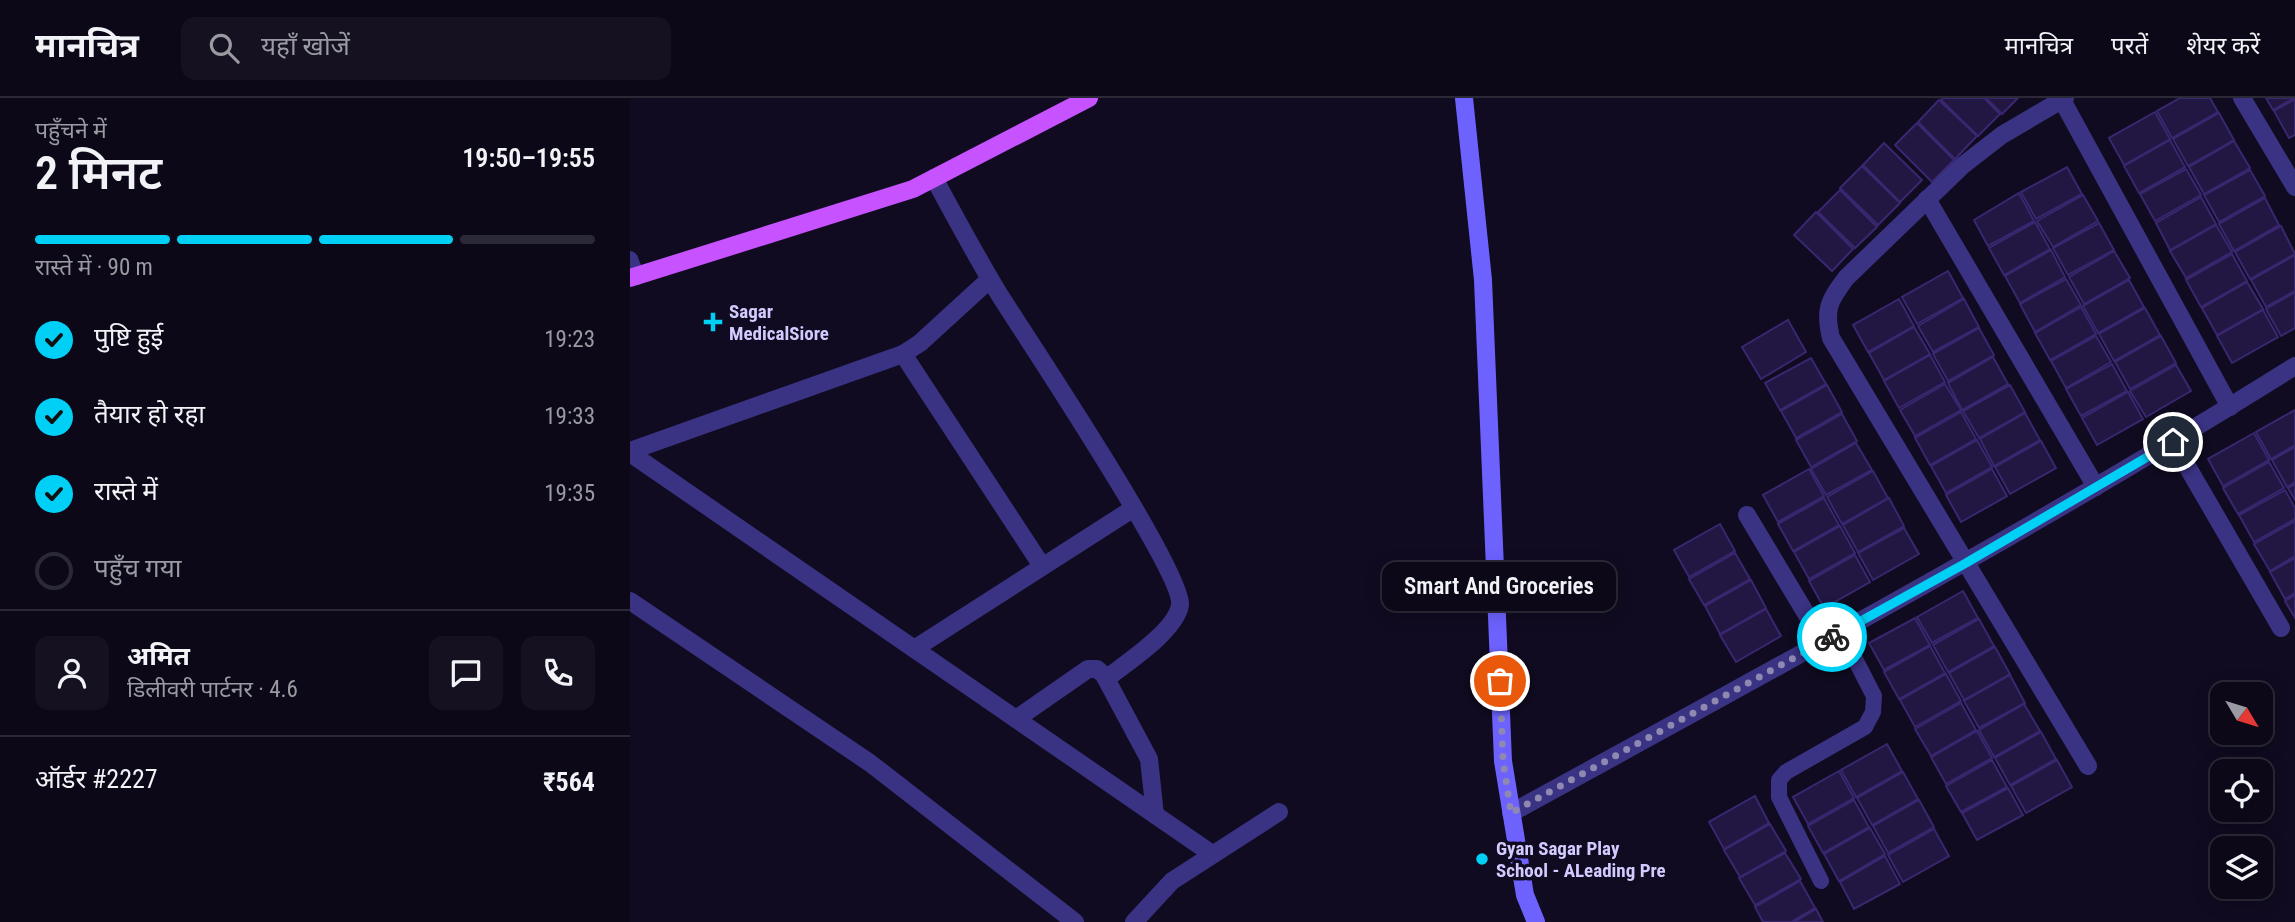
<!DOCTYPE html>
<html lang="hi">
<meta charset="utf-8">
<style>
:root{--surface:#0c0818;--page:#151121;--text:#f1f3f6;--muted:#9a9aa2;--line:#2c2937;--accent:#00d0f6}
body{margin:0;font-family:"Roboto Condensed","Noto Sans Devanagari",sans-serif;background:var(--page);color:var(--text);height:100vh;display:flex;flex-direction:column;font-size:26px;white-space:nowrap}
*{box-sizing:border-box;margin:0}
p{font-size:23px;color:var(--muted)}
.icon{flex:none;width:38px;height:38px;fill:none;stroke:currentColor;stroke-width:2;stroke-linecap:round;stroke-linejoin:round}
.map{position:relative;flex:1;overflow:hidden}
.side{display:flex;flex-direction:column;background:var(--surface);width:630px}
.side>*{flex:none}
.needle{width:46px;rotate:128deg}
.tools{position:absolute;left:1580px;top:584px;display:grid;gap:14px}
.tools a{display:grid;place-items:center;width:63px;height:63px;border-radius:14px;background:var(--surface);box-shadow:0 4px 18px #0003,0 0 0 2px var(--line);font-size:35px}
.pin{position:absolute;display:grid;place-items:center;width:60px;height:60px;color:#fff;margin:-30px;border:4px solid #fff;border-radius:50%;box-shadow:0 2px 7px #0007}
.courier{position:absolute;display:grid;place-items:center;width:70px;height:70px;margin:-35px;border:5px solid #00d0f6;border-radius:50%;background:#fff;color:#222;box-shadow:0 2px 9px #0007}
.bubble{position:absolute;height:49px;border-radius:14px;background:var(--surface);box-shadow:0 4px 18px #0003,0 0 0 2px var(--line);font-size:23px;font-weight:600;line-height:49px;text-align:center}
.summary em{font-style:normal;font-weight:600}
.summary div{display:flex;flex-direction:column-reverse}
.summary{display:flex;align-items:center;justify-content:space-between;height:119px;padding:0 35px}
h1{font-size:46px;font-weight:600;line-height:52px}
.bar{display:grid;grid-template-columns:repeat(4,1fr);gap:10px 7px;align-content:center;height:84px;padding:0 35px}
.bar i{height:9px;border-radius:5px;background:var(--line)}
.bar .selected{background:var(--accent)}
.bar p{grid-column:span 4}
.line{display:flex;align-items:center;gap:18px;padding:0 35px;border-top:2px solid var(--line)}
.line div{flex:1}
.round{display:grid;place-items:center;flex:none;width:74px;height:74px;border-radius:14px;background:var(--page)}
ol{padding:0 35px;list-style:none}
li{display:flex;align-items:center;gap:21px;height:77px}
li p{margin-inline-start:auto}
li .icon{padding:7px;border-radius:50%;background:var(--accent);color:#111;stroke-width:4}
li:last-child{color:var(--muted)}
li i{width:38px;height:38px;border:4px solid var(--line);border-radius:50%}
header{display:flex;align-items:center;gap:42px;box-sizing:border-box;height:98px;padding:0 35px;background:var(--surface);border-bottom:2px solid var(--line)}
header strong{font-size:33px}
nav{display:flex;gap:38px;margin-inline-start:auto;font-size:24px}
.search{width:490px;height:63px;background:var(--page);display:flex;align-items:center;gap:18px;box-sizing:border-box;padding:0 24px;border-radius:14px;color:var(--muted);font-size:26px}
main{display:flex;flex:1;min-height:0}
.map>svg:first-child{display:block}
.building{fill:#221643;stroke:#392770;stroke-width:2}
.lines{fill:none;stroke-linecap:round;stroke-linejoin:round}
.service{stroke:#3a3383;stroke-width:16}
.minor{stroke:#3a3383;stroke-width:18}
.secondary{stroke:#6e62ff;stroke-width:18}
.primary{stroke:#c752ff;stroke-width:18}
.done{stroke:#8f88b1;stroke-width:7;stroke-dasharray:0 12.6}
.route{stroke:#00d0f6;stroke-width:9}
.poi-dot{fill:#00d0f6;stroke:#100b20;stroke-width:2.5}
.labels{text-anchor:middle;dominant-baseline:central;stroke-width:7;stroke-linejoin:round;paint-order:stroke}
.poi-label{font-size:19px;font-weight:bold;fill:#d3cbff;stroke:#100b20;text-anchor:start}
</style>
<header>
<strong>मानचित्र</strong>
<div class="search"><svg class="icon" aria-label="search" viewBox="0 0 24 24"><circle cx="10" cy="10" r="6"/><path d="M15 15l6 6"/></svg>यहाँ खोजें</div>
<nav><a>मानचित्र</a><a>परतें</a><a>शेयर करें</a></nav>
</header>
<main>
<section class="side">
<div class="summary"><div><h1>2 मिनट</h1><p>पहुँचने में</p></div><em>19:50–19:55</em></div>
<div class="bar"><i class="selected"></i><i class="selected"></i><i class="selected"></i><i></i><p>रास्ते में · 90 m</p></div>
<ol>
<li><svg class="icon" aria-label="check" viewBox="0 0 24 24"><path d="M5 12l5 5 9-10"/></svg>पुष्टि हुई<p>19:23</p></li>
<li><svg class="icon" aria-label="check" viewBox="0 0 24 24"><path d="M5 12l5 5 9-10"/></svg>तैयार हो रहा<p>19:33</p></li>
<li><svg class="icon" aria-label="check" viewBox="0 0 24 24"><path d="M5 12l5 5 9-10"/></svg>रास्ते में<p>19:35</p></li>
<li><i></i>पहुँच गया</li>
</ol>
<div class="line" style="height:126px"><a class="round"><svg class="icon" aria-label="person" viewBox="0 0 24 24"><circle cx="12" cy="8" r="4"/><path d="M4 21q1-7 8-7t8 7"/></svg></a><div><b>अमित</b><p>डिलीवरी पार्टनर · 4.6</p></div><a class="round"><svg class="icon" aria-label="chat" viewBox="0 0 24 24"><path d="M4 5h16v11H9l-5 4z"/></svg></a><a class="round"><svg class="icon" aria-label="phone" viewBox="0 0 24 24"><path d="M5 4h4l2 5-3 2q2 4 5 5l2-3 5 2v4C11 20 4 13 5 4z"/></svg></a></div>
<div class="line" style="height:91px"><div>ऑर्डर #2227</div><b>₹564</b></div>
</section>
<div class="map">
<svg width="1665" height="824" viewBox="0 0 1665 824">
<rect width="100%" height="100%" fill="#100b20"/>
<g class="building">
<polygon points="1313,0 1354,0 1370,16 1348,38 1311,2"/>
<polygon points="1356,0 1388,0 1372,16"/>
<polygon points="1550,0 1580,0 1588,14 1542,40 1527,13"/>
<polygon points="1636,0 1664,0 1643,12"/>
<polygon points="1665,1 1665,37 1659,40 1644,13"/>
<polygon points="1309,2 1347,38 1325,61 1288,24"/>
<polygon points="1525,14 1540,41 1494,67 1479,40"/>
<polygon points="1589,15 1604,42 1558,68 1543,41"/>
<polygon points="1287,25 1324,62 1302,84 1265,47"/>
<polygon points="1540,42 1555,69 1509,95 1494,68"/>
<polygon points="1604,43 1620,70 1574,96 1559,69"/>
<polygon points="1254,45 1292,82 1270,104 1233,67"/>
<polygon points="1232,68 1270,105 1248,127 1210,90"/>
<polygon points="1437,69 1452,96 1406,121 1391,94"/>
<polygon points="1556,71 1571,97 1525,123 1510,96"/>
<polygon points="1620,72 1635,98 1589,124 1574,97"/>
<polygon points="1210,92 1247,129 1225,150 1188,114"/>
<polygon points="1389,95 1404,123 1358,148 1344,122"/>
<polygon points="1453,97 1468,123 1423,149 1407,123"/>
<polygon points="1571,99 1586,126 1540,152 1526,125"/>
<polygon points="1635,100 1649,127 1604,153 1589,126"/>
<polygon points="1186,114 1223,151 1202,173 1164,137"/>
<polygon points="1405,124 1420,151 1374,177 1359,150"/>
<polygon points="1469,125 1484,152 1438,177 1423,150"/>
<polygon points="1586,127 1602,154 1556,180 1540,153"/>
<polygon points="1651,128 1665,156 1620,181 1605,154"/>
<polygon points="1421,152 1435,179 1390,205 1375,178"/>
<polygon points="1484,153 1500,180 1454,206 1439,179"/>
<polygon points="1602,156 1617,183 1571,209 1556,182"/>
<polygon points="1665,157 1665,193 1636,209 1621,182"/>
<polygon points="1318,173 1333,200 1287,226 1272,199"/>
<polygon points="1436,181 1451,207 1405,234 1390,206"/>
<polygon points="1499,182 1514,209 1468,235 1453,208"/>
<polygon points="1617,184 1633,211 1587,237 1572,210"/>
<polygon points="1665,194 1665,230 1651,238 1636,211"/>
<polygon points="1269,201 1284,228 1238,254 1223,227"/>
<polygon points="1334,201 1349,229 1303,254 1288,228"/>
<polygon points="1451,209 1466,236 1420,262 1405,235"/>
<polygon points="1515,210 1530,237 1484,263 1469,236"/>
<polygon points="1633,212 1648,239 1602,265 1587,238"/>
<polygon points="1158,222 1176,254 1131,281 1112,249"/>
<polygon points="1284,229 1300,256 1254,282 1239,255"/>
<polygon points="1349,230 1364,257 1318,283 1303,256"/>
<polygon points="1466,238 1481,264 1436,290 1421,263"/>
<polygon points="1531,238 1546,265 1500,291 1485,264"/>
<polygon points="1300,257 1315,284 1269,310 1254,283"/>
<polygon points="1363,259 1378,286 1332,312 1318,285"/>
<polygon points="1181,260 1196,286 1150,312 1135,285"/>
<polygon points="1482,266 1497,293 1451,318 1436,291"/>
<polygon points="1546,267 1561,293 1516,319 1500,293"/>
<polygon points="1315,286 1331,312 1285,338 1270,312"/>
<polygon points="1197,287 1212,314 1166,340 1151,313"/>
<polygon points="1380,287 1395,314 1349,340 1333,313"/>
<polygon points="1498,294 1513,321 1467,347 1452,320"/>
<polygon points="1665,312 1665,347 1641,361 1626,334"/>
<polygon points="1331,314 1346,341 1300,367 1285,340"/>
<polygon points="1395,315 1410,342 1364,368 1350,341"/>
<polygon points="1212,316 1227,343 1181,369 1166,342"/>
<polygon points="1624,335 1639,362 1593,388 1578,361"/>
<polygon points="1347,342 1362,369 1316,395 1301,368"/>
<polygon points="1411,343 1426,370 1380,396 1365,369"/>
<polygon points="1226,345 1242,372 1196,397 1181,371"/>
<polygon points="1665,349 1665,384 1657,389 1642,362"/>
<polygon points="1639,364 1654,390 1608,416 1593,390"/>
<polygon points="1179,371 1194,398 1148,424 1133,397"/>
<polygon points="1362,371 1377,398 1331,424 1316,397"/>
<polygon points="1243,373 1258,400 1212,426 1197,399"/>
<polygon points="1665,386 1665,402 1658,390"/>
<polygon points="1655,392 1665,410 1665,421 1624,444 1609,417"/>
<polygon points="1194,400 1209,427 1163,453 1148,426"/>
<polygon points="1259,400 1274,428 1228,454 1213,427"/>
<polygon points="1665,423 1665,458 1640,473 1624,446"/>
<polygon points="1090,426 1105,453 1059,479 1044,452"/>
<polygon points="1210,428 1225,455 1179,481 1164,454"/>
<polygon points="1274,430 1289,456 1243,482 1228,455"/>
<polygon points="1105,455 1120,481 1074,507 1059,481"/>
<polygon points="1225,457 1240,484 1194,510 1179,483"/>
<polygon points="1665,460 1665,495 1655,501 1640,474"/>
<polygon points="1121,482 1136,510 1090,536 1075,508"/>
<polygon points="1333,493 1348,520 1302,545 1287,519"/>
<polygon points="1665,497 1665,520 1655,503"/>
<polygon points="1136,511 1151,538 1106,564 1090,537"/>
<polygon points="1285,520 1300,547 1254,572 1239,545"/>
<polygon points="1349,521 1364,548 1318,574 1303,547"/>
<polygon points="1300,548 1315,575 1269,601 1254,574"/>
<polygon points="1365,549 1380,576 1334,602 1319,575"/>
<polygon points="1316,576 1331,603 1285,629 1270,602"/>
<polygon points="1380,577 1395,605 1349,630 1334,603"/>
<polygon points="1331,605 1346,632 1301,658 1285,631"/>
<polygon points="1394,606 1410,633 1364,659 1349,632"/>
<polygon points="1347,633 1362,660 1316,686 1301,659"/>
<polygon points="1411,634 1426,661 1380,687 1365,660"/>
<polygon points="1257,646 1272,673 1226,699 1211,672"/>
<polygon points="1362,662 1377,689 1331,714 1316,688"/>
<polygon points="1427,662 1442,689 1396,715 1381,688"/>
<polygon points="1209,673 1224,700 1178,726 1163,699"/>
<polygon points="1273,674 1288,701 1242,727 1227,700"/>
<polygon points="1378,690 1393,717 1347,742 1332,715"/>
<polygon points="1125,698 1139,725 1094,751 1079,724"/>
<polygon points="1224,702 1239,729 1193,755 1178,728"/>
<polygon points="1289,702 1304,729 1258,755 1243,728"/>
<polygon points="1140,726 1156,753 1110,779 1094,752"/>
<polygon points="1240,730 1255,756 1209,783 1194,756"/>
<polygon points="1304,731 1319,758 1273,784 1258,757"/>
<polygon points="1155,755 1171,781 1125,807 1109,780"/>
<polygon points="1255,758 1270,786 1224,811 1210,784"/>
<polygon points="1170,783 1185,810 1161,824 1133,824 1125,809"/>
<polygon points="1186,811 1193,824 1164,824"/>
</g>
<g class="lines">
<g class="service">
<polyline points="0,161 7,179"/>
<polyline points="1191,783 1149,699 1149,682 1156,674 1235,629 1243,614 1244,598 1211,534"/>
</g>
<g class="minor">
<path d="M 1435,0 L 1372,37 L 1332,68 L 1216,180 C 1199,203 1194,211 1201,240 L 1458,668"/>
<polyline points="1612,0 1665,89"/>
<polyline points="1432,2 1600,309"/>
<path d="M 304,80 C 325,119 346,158 369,196 C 396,239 554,475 550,507 C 546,533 496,565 476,581"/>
<polyline points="1297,101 1466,389"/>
<polyline points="273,256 412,468"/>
<polyline points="1543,344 1651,530"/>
<polyline points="0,353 273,256 290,245 360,181"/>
<polyline points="0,355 582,756"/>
<polyline points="1117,417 1193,544"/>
<polyline points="0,503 240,665 445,824"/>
<polyline points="284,551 504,410"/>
<polyline points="386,621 458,571 467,571 474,577 519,661 525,717"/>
<path d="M 881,715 C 1145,570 1410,428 1665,268"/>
<polyline points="504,824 542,783 649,714"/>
</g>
<polyline class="secondary" points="834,0 853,182 873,663 895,797 906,824"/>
<polyline class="primary" points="0,180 283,91 459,0"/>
</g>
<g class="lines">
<polyline class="done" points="870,583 873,663 881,715 1202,539"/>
<polyline class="route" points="1202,539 1336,465 1543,344"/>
</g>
<g class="poi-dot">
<path d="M79.5 213.5h7v7h7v7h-7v7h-7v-7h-7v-7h7z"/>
<circle cx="852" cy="761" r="7"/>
</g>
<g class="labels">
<g class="poi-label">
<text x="99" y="213">Sagar<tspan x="99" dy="22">MedicalSiore</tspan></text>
<text x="866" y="750">Gyan Sagar Play<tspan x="866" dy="22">School - ALeading Pre</tspan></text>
</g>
</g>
</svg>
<div class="tools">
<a><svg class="needle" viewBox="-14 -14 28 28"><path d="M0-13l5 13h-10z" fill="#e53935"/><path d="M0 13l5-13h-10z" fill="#9a9aa2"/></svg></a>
<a><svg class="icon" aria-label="locate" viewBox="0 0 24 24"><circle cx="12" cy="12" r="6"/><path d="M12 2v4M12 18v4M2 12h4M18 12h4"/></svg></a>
<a><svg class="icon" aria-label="layers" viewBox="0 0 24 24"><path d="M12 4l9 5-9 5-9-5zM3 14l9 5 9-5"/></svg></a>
</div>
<div class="pin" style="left:870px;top:583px;background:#ea580c"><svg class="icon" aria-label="bag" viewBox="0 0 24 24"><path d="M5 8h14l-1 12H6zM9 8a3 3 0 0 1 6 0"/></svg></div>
<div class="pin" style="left:1543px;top:344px;background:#1f2937"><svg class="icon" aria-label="home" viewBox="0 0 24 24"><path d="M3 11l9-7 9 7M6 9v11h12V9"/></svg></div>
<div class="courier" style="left:1202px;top:539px"><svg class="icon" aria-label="bike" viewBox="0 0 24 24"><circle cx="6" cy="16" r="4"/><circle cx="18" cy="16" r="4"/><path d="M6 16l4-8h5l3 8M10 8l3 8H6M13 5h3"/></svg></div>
<div class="bubble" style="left:752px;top:464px;width:234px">Smart And Groceries</div>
</div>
</main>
